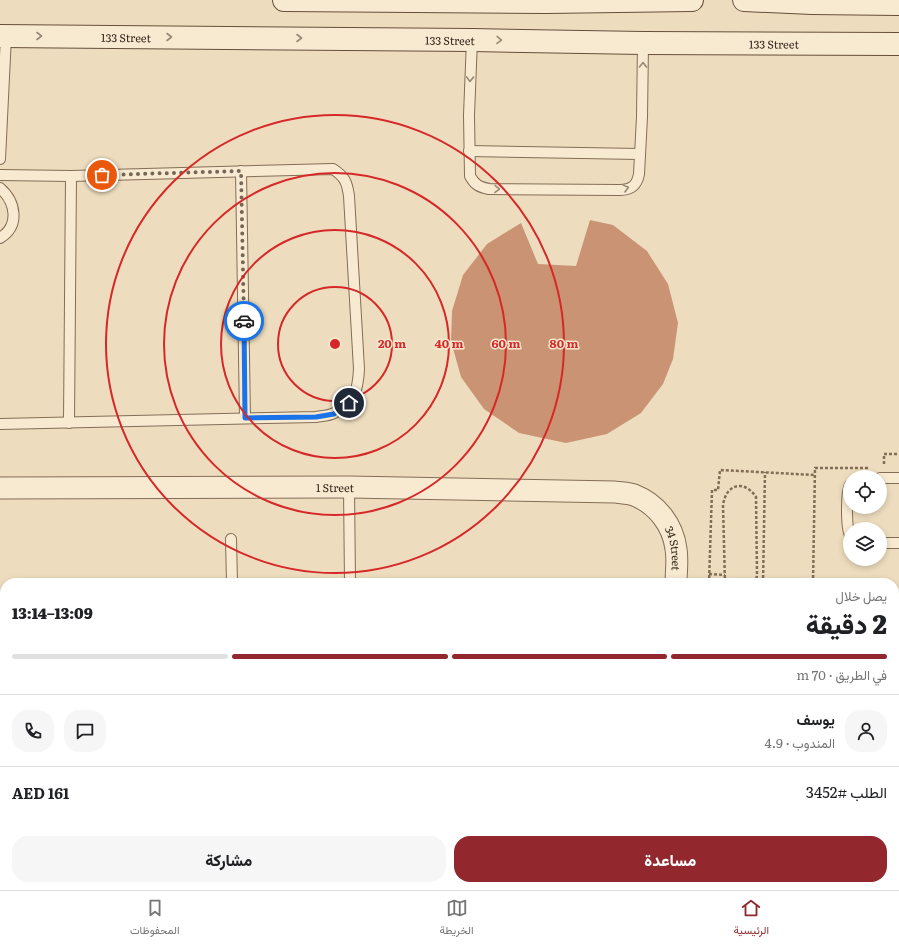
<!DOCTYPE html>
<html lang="ar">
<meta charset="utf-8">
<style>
:root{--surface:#fff;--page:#f6f6f6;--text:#202124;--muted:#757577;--line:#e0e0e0;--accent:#92282e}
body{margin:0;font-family:Literata,Vazirmatn,serif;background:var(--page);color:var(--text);direction:rtl;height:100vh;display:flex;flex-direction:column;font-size:15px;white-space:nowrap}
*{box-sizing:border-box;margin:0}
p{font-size:13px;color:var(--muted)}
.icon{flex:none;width:22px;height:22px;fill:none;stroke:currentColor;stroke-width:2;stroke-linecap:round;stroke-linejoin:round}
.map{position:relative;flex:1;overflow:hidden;direction:ltr}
.side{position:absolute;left:0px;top:578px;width:899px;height:312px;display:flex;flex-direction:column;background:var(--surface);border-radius:16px 16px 0 0;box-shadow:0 2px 6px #0003;direction:rtl}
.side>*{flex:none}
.buttons{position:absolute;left:843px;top:470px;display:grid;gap:8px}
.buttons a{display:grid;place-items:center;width:44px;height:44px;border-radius:50%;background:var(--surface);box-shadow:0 2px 6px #0003;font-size:20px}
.pin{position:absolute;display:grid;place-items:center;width:34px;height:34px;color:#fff;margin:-17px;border:2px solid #fff;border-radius:50%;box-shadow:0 1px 4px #0007}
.courier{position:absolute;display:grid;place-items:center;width:40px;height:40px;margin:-20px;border:3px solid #1a73e8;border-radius:50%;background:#fff;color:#222;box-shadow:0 1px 5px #0007}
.headline em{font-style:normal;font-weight:800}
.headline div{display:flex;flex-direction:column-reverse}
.headline{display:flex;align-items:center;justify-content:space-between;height:68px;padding:0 12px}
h1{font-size:26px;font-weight:800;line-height:30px}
.bar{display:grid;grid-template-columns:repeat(4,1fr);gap:6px 4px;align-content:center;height:48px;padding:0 12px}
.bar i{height:5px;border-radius:3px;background:var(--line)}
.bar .active{background:var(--accent)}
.bar p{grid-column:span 4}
.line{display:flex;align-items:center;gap:10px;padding:0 12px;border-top:1px solid var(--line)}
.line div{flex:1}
.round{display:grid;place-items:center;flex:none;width:42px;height:42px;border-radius:16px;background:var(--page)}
.cta{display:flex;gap:8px;margin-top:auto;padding:8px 12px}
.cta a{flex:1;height:46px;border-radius:16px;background:var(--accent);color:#fff;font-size:16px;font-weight:800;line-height:46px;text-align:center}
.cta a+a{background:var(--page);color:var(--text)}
.tabs{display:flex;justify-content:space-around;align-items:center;height:56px;border-top:1px solid var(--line);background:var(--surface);font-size:11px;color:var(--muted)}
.tabs a{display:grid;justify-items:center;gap:2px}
.tabs .active{color:var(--accent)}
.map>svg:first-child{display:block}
.green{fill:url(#green-dots)}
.building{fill:#ca9474}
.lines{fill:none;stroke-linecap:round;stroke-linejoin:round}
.lane-casing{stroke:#846d57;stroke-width:12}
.street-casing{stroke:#846d57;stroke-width:23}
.secondary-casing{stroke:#664e3b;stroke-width:24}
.path{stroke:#846d57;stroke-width:2.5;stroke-dasharray:3 2;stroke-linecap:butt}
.lane{stroke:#f8ead1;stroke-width:10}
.street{stroke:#f8ead1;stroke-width:21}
.secondary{stroke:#f8ead1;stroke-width:22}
.oneway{stroke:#968876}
.done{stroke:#756655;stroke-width:4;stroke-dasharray:0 7.2}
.route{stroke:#1a73e8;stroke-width:5}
.ring{fill:none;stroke:#d62828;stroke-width:2}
.labels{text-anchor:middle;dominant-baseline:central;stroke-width:3;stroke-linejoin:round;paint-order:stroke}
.street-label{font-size:11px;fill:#34261c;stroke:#f4e7cd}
.centre{fill:#d62828;stroke:#f4e7cd;stroke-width:2}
.ring-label{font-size:12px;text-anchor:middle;font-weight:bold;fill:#d62828;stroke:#f4e7cd;stroke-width:3;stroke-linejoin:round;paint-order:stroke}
</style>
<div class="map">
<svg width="899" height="890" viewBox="0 0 899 890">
<defs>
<pattern id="green-dots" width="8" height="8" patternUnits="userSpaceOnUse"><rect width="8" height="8" fill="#c6ca93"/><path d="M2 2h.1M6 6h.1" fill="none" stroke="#abad7e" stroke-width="1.8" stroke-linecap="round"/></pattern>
</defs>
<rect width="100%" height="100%" fill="#edddbe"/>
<polygon class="green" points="0,839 5,839 5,885 189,885 189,890 0,890"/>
<polygon class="building" points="590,220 613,225 647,251 668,284 678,323 673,359 663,384 641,413 607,434 566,443 519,433 484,409 461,377 451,341 452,311 463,275 487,244 521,223 538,264 576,266"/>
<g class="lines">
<defs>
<g id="lane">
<path d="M 472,40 L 469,115 L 470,176 C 475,185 479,187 489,189 L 620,190 C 632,190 637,185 639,174 L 642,117 L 643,43"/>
<polyline points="469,151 640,154"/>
<polyline points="0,159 6,36"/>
<polyline points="241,171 245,418"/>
<path d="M 0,175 L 71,176 L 333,169 C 345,177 347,182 349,196 L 359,369 C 358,389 355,404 334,413 C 329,416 321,416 316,417 L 0,424"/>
<path d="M 0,188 C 16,202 20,226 0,238"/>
<polyline points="69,423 71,176"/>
<polyline points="880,478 899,478"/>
<path d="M 850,485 C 846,492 846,528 850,535"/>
<polyline points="349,487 350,583"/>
<polyline points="231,539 232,583"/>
<polyline points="880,543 899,543"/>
<polyline points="0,642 5,642"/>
<polyline points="894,683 899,683"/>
<polyline points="0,860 5,860"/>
<polyline points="352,885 353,890"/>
<polyline points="233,890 233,885"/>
<polyline points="658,890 663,885"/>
</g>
<g id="street">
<path id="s1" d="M 0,488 L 349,487 L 615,492 C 621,493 628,493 634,495 C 657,504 673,525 676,549 C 678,560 676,572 676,583"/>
<polyline points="673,890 673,885"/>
</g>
<g id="secondary">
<polyline points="284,0 546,2 692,0"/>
<polyline points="744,0 812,3 899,4"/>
<path id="s2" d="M 0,36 L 472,40 L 643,43 L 899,44"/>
</g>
</defs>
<use href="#lane" class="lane-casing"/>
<use href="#street" class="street-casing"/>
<use href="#secondary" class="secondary-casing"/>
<g class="path">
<polyline points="884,464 884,454 899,454"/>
<polyline points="709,574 725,575"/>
<polyline points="709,583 712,490 718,490 720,470 815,475"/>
<path d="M 725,583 L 723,505 C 726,484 744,479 756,497 L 757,574 L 756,583"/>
<polyline points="763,583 765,472"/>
<polyline points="813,583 815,468 870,468"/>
<polyline points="0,884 5,884"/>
<polyline points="118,885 129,890"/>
<polyline points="176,890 177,885"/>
</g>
<use href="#lane" class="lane"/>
<use href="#street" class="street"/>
<use href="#secondary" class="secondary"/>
</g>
<defs><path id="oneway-chevron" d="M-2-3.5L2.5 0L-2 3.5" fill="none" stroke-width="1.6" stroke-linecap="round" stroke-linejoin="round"/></defs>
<g class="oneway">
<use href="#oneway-chevron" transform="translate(39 36)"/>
<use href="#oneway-chevron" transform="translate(169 37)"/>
<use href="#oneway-chevron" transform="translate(299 38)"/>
<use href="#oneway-chevron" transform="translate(499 40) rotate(1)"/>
<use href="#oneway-chevron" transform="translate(643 65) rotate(-89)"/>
<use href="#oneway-chevron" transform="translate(470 79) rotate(92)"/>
<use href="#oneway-chevron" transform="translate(626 188) rotate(-15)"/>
<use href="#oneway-chevron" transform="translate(497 189) rotate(1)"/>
</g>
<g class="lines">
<polyline class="done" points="102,175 241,171 244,321"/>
<polyline class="route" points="244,321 245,418 316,417 334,414 349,403"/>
</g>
<g class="ring">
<circle cx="335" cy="344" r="57"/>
<circle cx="335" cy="344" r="114"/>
<circle cx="335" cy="344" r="171"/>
<circle cx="335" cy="344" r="229"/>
</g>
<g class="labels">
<g class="street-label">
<text stroke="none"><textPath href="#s2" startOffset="126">133 Street</textPath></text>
<text stroke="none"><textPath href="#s2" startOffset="450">133 Street</textPath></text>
<text stroke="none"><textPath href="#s2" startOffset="774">133 Street</textPath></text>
<text stroke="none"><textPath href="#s1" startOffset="335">1 Street</textPath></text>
<text stroke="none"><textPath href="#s1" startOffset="705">34 Street</textPath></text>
</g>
</g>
<circle cx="335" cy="344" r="6" class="centre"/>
<g class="ring-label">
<text x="392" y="348">20 m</text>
<text x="449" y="348">40 m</text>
<text x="506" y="348">60 m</text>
<text x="564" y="348">80 m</text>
</g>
</svg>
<div class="buttons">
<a><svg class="icon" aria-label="locate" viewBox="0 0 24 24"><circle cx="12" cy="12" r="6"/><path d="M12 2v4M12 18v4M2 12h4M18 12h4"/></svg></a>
<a><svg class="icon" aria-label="layers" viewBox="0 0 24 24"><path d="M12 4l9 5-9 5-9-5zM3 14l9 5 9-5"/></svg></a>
</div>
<div class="pin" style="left:102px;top:175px;background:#ea580c"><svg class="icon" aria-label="bag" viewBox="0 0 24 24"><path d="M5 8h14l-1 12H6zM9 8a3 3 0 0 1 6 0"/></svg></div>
<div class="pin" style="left:349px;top:403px;background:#1f2937"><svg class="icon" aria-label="home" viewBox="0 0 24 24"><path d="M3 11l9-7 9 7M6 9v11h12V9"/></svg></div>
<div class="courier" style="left:244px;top:321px"><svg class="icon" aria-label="car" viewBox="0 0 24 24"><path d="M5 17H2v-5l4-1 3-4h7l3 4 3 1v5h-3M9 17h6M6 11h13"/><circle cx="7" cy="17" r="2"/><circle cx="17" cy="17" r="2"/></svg></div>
<section class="side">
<div class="headline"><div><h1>2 دقيقة</h1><p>يصل خلال</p></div><em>13:09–13:14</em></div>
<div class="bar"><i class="active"></i><i class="active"></i><i class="active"></i><i></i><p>في الطريق · 70 m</p></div>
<div class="line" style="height:72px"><a class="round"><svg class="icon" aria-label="person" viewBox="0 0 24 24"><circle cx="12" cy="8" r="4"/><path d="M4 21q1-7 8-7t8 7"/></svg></a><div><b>يوسف</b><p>المندوب · 4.9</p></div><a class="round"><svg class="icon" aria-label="chat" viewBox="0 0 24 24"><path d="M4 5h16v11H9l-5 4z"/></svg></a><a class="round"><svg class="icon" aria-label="phone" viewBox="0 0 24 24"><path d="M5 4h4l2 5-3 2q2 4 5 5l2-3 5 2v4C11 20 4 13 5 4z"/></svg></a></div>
<div class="line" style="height:52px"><div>الطلب #3452</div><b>AED 161</b></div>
<div class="cta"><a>مساعدة</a><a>مشاركة</a></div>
</section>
</div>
<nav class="tabs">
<a class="active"><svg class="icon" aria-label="home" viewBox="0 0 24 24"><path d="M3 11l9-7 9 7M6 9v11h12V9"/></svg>الرئيسية</a>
<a><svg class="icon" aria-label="map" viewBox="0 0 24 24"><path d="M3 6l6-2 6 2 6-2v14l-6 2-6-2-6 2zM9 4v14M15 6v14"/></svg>الخريطة</a>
<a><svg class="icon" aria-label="saved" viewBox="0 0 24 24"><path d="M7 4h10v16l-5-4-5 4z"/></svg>المحفوظات</a>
</nav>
